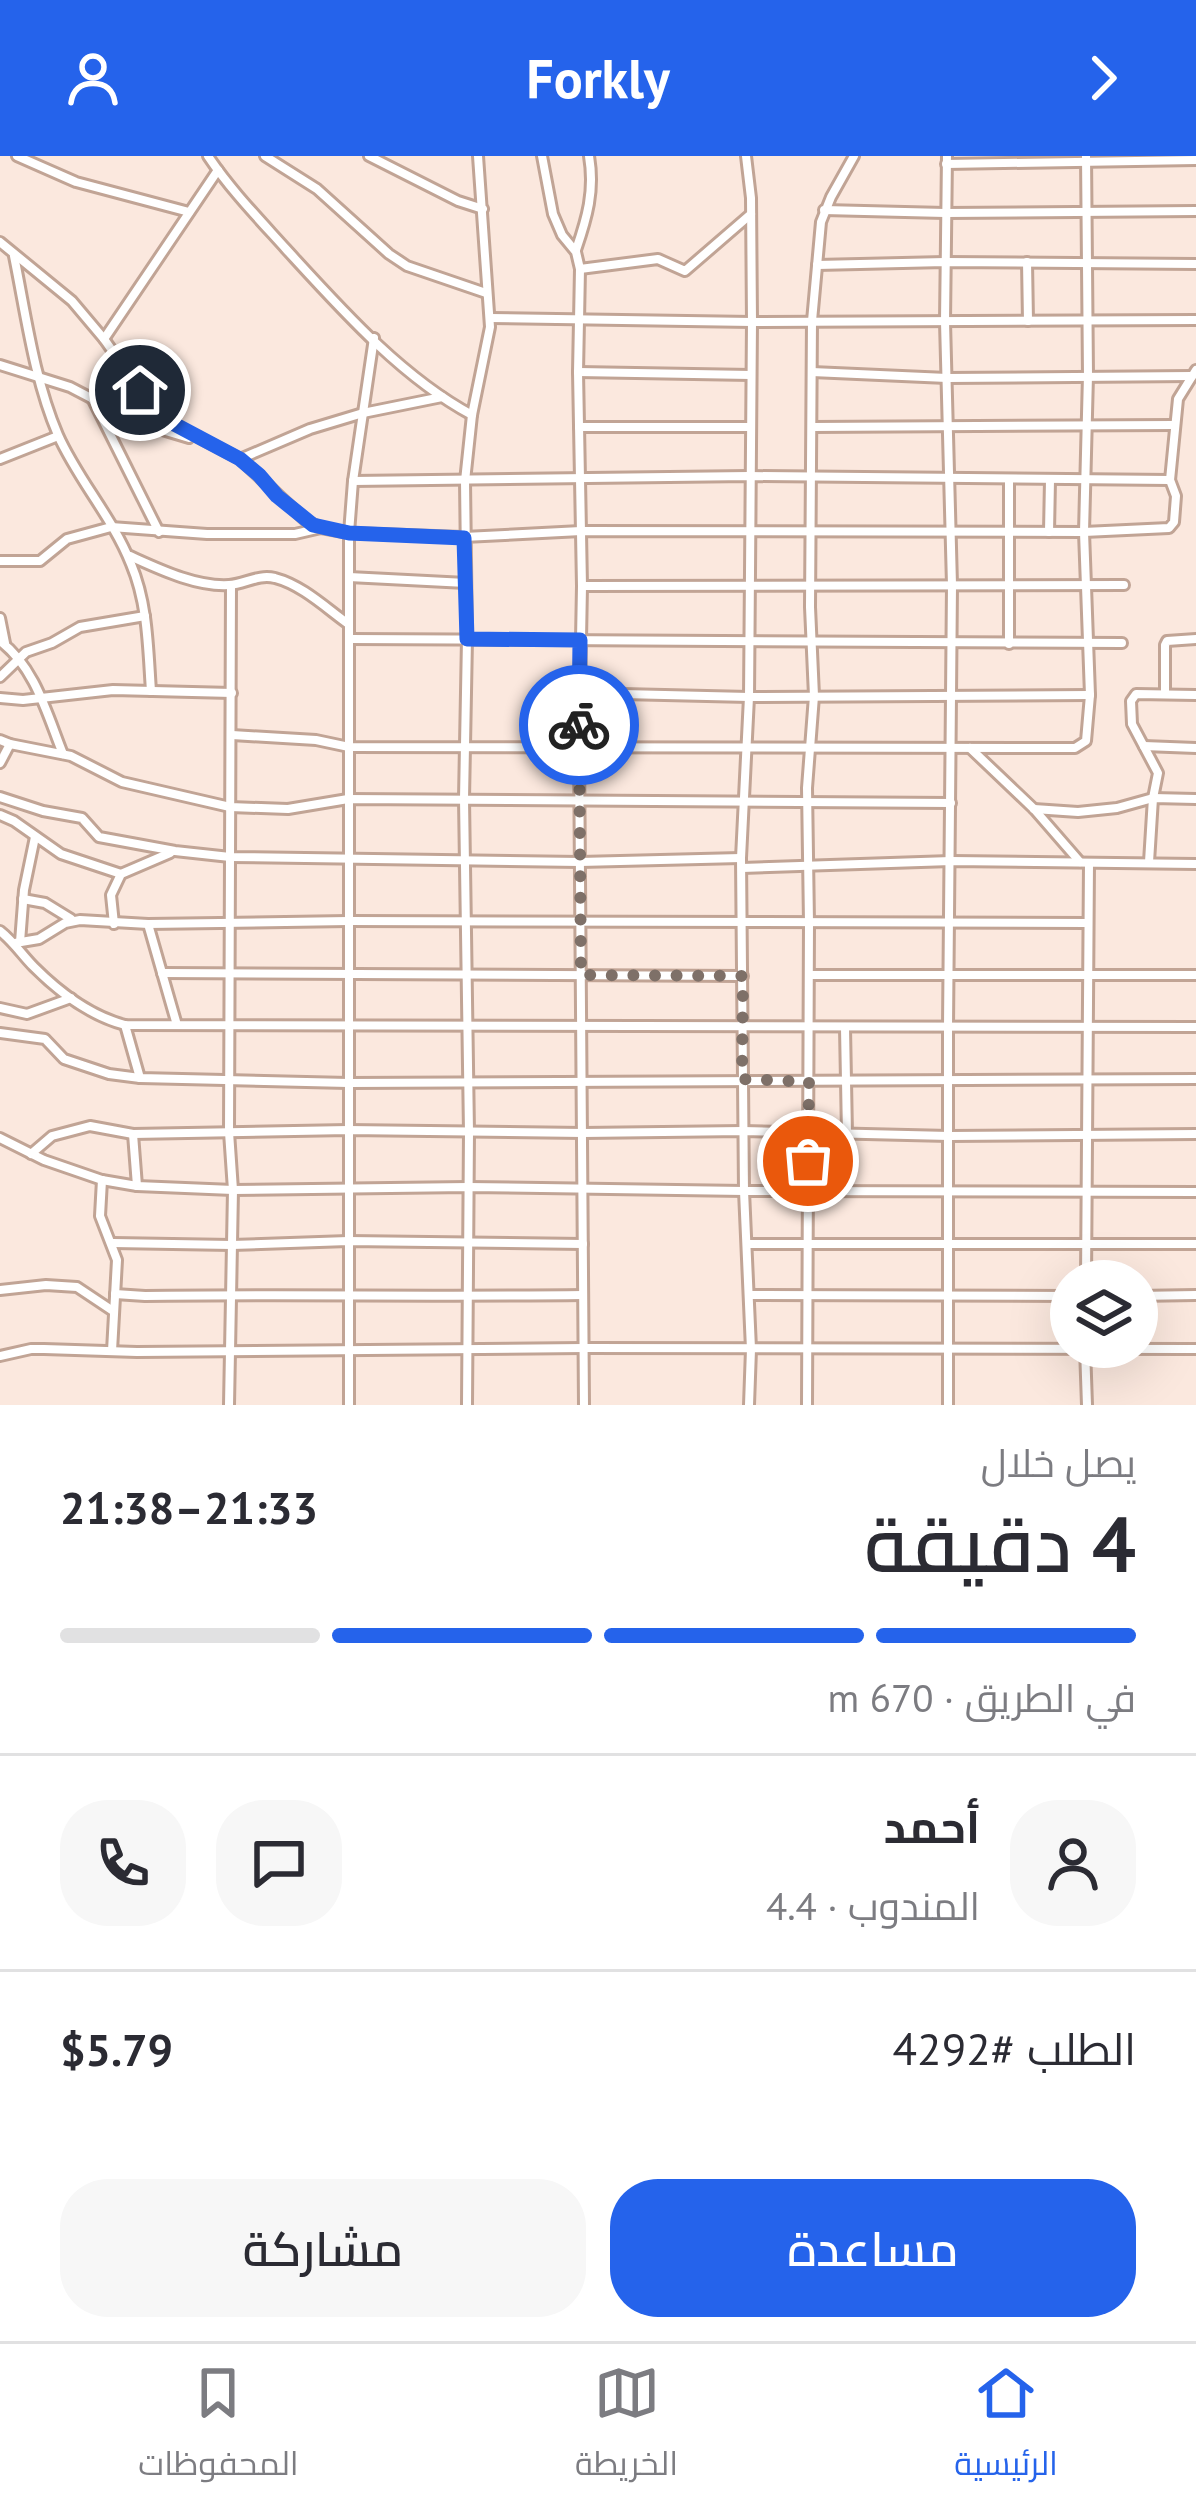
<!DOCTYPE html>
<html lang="ar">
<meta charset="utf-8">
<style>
:root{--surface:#fff;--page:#f7f7f7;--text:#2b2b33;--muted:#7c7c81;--line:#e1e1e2;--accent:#2563eb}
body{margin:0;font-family:"PT Sans",Cairo,sans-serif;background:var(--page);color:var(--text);direction:rtl;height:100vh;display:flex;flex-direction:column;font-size:45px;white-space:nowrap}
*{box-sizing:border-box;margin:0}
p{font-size:39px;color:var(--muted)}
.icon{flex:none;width:66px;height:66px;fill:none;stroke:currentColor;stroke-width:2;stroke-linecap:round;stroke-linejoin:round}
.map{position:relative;height:1249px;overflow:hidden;direction:ltr}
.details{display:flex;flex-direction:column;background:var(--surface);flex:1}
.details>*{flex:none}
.controls{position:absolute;left:1050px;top:1104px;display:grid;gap:24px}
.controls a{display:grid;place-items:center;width:108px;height:108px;border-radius:50%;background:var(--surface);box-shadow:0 12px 48px #0002;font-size:60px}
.pin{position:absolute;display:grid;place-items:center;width:102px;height:102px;color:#fff;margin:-51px;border:6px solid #fff;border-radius:50%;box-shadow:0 3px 12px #0007}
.courier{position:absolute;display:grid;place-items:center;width:120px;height:120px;margin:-60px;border:9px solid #2563eb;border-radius:50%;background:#fff;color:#222;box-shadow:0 3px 15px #0007}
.summary em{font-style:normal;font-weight:600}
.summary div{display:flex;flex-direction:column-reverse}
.summary{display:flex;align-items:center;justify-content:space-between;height:204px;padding:0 60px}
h1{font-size:78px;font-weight:600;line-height:90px}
.bar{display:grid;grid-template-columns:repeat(4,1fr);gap:18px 12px;align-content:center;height:144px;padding:0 60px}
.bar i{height:15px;border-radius:9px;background:var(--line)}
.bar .on{background:var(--accent)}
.bar p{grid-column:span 4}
.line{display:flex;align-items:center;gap:30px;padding:0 60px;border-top:3px solid var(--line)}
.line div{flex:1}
.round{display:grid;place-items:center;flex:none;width:126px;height:126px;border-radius:48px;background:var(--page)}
.primary-button{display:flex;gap:24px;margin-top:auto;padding:24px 60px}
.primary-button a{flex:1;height:138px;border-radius:48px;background:var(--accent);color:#fff;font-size:48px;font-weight:600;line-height:138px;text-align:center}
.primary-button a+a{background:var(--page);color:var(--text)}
header{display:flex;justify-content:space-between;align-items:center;height:156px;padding:0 60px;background:var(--accent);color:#fff;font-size:54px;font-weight:600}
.tabs{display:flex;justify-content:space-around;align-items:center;height:168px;border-top:3px solid var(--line);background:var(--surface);font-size:33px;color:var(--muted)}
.tabs a{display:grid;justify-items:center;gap:6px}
.tabs .on{color:var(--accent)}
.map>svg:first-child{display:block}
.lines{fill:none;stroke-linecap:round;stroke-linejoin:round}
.minor-casing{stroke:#c1a495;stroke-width:14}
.minor{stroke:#fff;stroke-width:8}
.done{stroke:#7e7068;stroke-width:12;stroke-dasharray:0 21.6}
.route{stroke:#2563eb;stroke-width:15}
</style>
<header><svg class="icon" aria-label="forward" viewBox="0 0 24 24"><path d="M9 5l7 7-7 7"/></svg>Forkly<svg class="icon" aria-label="person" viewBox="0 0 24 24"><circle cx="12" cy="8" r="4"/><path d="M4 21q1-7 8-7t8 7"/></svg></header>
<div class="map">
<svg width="1196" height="1249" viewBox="0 0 1196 1249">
<rect width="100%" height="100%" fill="#fbe8de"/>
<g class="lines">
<defs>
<g id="minor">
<polyline points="17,0 76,26 189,56"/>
<path d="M 208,0 C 230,33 259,63 286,93 C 340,152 401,221 472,259"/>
<polyline points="265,0 317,33 389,98 407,110 486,137"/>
<polyline points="369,0 458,45 483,53"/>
<polyline points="542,0 553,58 562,79 576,96 580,113 578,216 582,430 579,590 584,1249"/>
<polyline points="746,0 751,42 752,166 749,541 741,702 744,1035 751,1193 749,1249"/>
<polyline points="947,0 945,166 952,429 948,871 948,1249"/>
<polyline points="946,8 1196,4"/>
<polyline points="824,54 945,57 1196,55"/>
<polyline points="0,86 72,145 104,183 140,234 175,269 240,303 305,364 321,372 349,377 464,381 581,375 1084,376 1169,372 1174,366 1176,340 1170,324 1178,243 1196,214"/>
<path d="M 576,94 C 587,62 595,35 589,0"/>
<path d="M 14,100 C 26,159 34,223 58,279 C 78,324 113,362 131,408 C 148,448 148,493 151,535"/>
<polyline points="1027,106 1028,165"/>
<polyline points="817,109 945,106 1196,108"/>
<polyline points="580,113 658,103 685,115 751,58"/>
<polyline points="490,162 752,166 1196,164"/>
<polyline points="104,183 218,14"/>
<polyline points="0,209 70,231 139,267 189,282"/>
<polyline points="578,216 751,219"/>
<polyline points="812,216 947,222 1192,220"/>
<polyline points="92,242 159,376"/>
<polyline points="579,271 750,271"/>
<polyline points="812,271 1174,269"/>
<polyline points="0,303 58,280"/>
<polyline points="240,303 310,273 363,257 442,241"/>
<polyline points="1009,323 1009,488"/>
<polyline points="353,325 749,320 1170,324"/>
<polyline points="1049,376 1050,324"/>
<path d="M 130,400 C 159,413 196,431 229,429 C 245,428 258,418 275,422 C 302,429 326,452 347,467"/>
<polyline points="0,405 40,405 67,383 111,371 207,378 295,378 321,372"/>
<polyline points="349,421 466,427"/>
<polyline points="582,430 1124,429"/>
<polyline points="0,462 5,487"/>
<polyline points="349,483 1122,487"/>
<path d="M 0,485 C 35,511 47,558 63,598"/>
<polyline points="0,521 26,496 52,487 80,471 145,460"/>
<polyline points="580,537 749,541 1090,539"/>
<polyline points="1165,538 1165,489 1167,485 1196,483"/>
<polyline points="0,542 23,544 113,534 232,537"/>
<polyline points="232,579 316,584 349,591 1075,592 1086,585 1090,539 1084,376 1088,219 1086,0"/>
<polyline points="0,584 10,588 71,600 122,626 230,651 288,653 348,643 951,647"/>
<polyline points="1144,590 1196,592"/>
<polyline points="970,592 1034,653 1080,706"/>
<polyline points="0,607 10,588"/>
<polyline points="0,641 43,655 82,662 99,681 175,695 230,701 580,706 741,702"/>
<polyline points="1034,653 1078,656 1117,652 1153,642 1196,643"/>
<polyline points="0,659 14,665 61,698 121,718"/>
<polyline points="1149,706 1153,642 1158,617 1132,568 1131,545 1136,538 1196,539"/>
<polyline points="742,712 951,705 1196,708"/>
<polyline points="23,743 45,747 71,763"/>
<polyline points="114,768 111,739 121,718 170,697"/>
<polyline points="148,768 177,869"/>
<path d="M 0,775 C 14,786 22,799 34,811 C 59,836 91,860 125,869 L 1196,871"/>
<polyline points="20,786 24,734 35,681"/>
<polyline points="15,787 39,783 65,767 80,764 148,768 348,765 1088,767"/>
<polyline points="162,817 743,820"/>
<polyline points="809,819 1196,819"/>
<polyline points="0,852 27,858 71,842"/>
<polyline points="125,869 140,922"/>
<polyline points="845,872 847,978"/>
<polyline points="0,877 45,883 64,903 109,918 140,922 348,927 1196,923"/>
<polyline points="133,978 137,1030"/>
<polyline points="0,982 44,1004 102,1024 137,1030 233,1034 468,1031 744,1035 1196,1036"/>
<polyline points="31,998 52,980 90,970 133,978 348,974 583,977 743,975 949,980 1196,978"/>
<polyline points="102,1024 100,1060 117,1104 112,1195"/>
<polyline points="113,1087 232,1089 348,1085 583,1088"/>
<polyline points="748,1088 1196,1088"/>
<polyline points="1086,1125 1089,707"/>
<polyline points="0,1134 46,1129 77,1131 113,1155"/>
<path d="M 115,1138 L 145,1140 C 291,1138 437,1141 583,1139"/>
<polyline points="750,1139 1071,1140"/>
<polyline points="1137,1140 1196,1139"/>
<polyline points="1085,1192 1087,1249"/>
<polyline points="0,1200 31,1193 44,1193 137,1196 584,1192 1196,1193"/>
<polyline points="229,1249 233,1034 229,976 231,429"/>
<polyline points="349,1249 349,377 353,325 374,182"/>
<polyline points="467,1249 469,976 464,643 467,483 465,325 472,259 490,171 478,0"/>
<polyline points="807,1249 809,767 807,632 814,540 810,451 812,165 821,66 831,41 854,0"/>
</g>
</defs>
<use href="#minor" class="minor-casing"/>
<use href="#minor" class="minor"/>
</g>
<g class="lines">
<polyline class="done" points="579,569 581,819 743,820 742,923 809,926 808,1005"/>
<polyline class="route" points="140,234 176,269 240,303 259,319 277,340 313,369 349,377 464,382 467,483 580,484 579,569"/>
</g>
</svg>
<div class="controls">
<a><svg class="icon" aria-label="layers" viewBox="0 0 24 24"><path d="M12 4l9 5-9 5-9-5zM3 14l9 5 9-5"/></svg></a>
</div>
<div class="pin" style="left:808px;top:1005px;background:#ea580c"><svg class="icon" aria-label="bag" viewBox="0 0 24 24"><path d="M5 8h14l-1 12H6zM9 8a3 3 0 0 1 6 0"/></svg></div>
<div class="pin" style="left:140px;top:234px;background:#1f2937"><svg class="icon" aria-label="home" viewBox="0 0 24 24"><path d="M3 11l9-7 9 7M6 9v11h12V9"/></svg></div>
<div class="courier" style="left:579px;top:569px"><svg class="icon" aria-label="bike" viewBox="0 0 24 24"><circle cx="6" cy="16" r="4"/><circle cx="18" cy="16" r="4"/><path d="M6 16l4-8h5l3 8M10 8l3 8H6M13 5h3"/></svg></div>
</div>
<section class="details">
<div class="summary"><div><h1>4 دقيقة</h1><p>يصل خلال</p></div><em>21:33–21:38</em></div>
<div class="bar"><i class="on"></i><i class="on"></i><i class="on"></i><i></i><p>في الطريق · 670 m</p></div>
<div class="line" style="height:216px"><a class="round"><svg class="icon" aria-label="person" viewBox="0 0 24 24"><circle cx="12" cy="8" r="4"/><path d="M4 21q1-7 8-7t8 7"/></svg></a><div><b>أحمد</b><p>المندوب · 4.4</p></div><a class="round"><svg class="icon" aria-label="chat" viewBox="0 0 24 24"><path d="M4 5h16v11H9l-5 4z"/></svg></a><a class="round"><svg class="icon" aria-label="phone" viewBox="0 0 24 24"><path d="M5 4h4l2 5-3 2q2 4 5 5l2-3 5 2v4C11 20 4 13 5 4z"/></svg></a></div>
<div class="line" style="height:156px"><div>الطلب #4292</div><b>$5.79</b></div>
<div class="primary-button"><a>مساعدة</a><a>مشاركة</a></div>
</section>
<nav class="tabs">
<a class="on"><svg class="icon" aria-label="home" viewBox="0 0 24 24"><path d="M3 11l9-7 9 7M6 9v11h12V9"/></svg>الرئيسية</a>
<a><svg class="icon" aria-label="map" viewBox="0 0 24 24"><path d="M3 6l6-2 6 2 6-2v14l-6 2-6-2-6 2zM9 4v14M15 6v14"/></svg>الخريطة</a>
<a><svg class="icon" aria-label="saved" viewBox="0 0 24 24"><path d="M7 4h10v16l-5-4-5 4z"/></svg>المحفوظات</a>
</nav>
